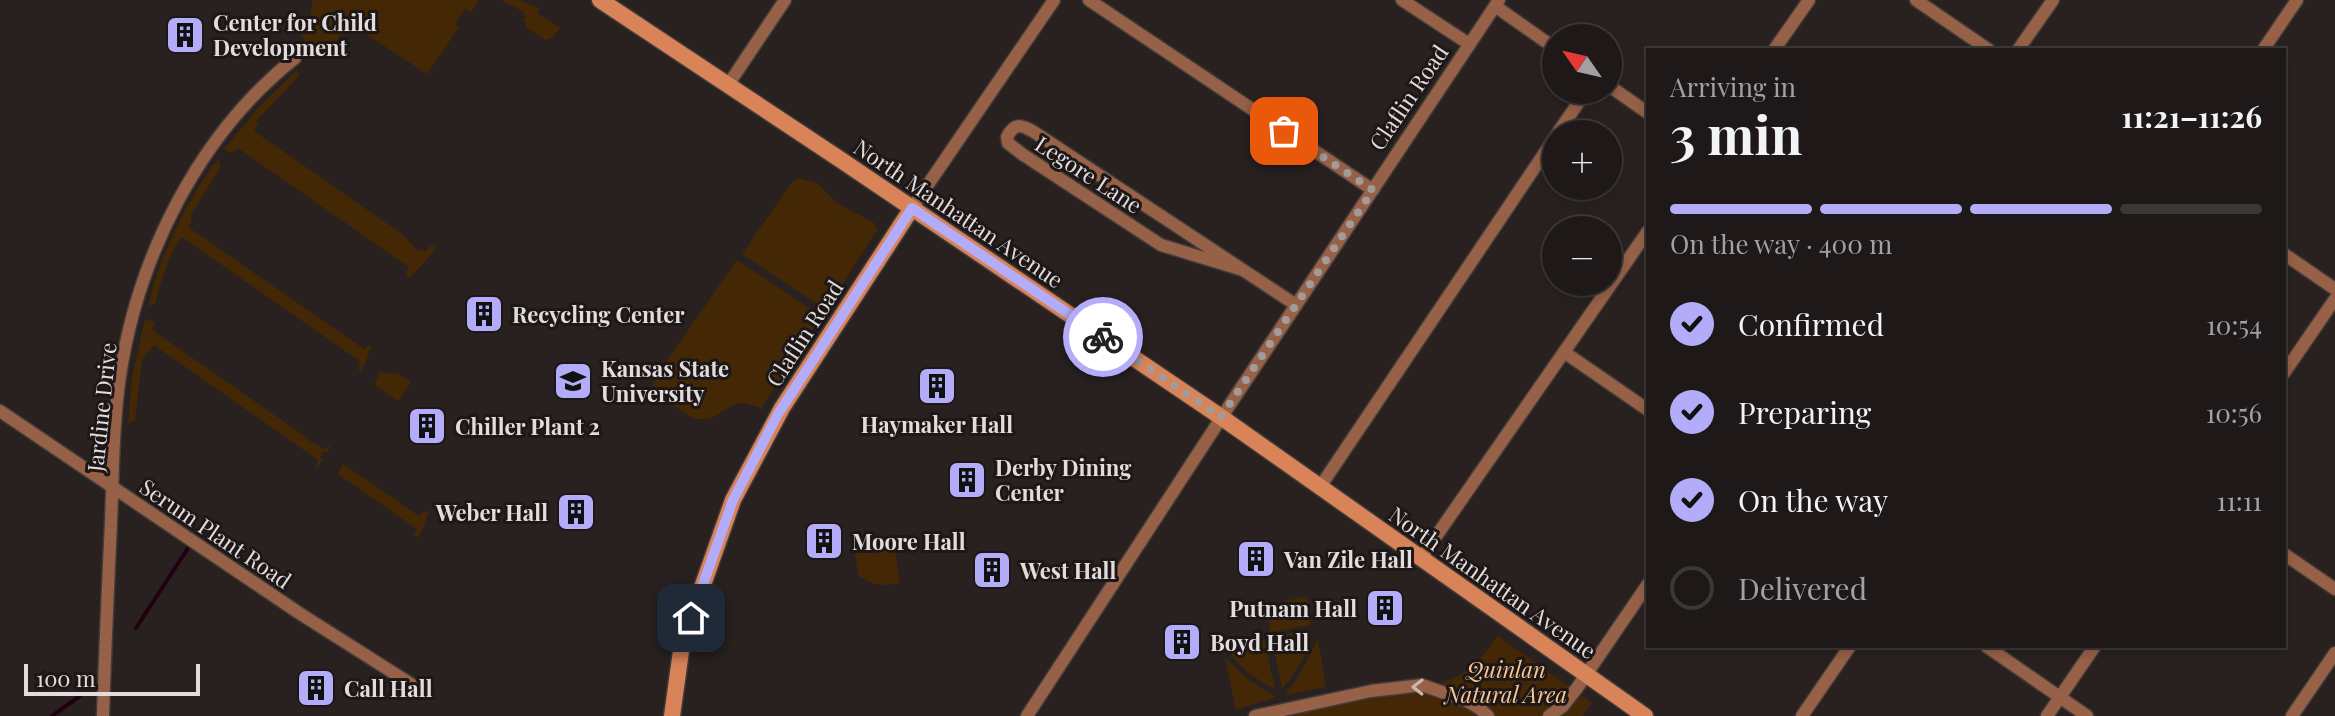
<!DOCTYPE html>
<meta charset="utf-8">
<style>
:root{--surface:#1e1918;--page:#2b2625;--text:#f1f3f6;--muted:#a1a0a2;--line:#3c3837;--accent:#b3adf9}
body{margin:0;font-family:"Playfair Display",serif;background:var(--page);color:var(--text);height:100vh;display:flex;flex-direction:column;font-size:30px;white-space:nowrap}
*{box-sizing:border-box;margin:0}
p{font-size:26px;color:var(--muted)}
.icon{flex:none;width:44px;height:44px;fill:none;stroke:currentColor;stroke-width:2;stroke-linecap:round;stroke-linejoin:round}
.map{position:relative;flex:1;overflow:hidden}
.panel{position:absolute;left:1646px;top:48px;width:640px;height:600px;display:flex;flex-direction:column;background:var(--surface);border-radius:0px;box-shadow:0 4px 12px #0003,0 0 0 2px var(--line)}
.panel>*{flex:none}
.needle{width:52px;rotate:304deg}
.tools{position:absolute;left:1542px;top:24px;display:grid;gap:16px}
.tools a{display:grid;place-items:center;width:80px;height:80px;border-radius:50%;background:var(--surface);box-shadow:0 4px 12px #0003,0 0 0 2px var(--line);font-size:40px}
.scale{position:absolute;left:24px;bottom:20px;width:176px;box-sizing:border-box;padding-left:8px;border:4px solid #e2dcdc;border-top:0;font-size:22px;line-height:28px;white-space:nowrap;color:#e2dcdc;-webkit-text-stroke:6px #1e1717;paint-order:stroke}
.pin{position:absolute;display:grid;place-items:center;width:68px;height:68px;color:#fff;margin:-34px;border-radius:16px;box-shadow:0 4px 12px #0006}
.courier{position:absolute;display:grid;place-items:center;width:80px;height:80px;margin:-40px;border:6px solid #b3adf9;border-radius:50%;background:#fff;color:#222;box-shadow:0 2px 10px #0007}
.headline em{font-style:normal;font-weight:700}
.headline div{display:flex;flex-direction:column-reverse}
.headline{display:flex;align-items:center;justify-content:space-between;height:136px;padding:0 24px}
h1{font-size:52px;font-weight:700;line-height:60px}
.bar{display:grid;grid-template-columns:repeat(4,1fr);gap:12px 8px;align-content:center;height:96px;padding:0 24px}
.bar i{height:10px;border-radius:6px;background:var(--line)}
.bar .active{background:var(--accent)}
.bar p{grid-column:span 4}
ol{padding:0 24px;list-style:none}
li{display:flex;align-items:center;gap:24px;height:88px}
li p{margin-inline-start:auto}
li .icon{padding:8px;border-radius:50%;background:var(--accent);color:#111;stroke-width:4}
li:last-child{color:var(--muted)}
li i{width:44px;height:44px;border:4px solid var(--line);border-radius:50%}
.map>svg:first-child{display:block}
.green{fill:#442806}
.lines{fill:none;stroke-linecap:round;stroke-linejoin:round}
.stream{stroke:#200013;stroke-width:4}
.street-casing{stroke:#423b3a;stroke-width:15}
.secondary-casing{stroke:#423b3a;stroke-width:19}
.street{stroke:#966147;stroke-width:12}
.secondary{stroke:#d98359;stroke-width:16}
.oneway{stroke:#cbb7af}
.done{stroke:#a19b9a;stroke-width:8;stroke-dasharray:0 14.4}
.route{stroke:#b3adf9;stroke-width:10}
.labels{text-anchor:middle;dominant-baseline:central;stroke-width:6;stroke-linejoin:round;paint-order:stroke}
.poi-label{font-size:22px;font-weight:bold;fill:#e2dcdc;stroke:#1e1717;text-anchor:start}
.street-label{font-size:22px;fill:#e2dcdc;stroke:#1e1717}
.park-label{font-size:22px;font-style:italic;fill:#f9c592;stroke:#1e1717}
</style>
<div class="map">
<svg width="2335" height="716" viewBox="0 0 2335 716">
<rect width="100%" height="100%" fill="#282120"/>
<g class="green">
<polygon points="313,0 479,0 471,12 465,9 455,24 459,27 427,74 349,23 329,52 307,46 301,34 309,21"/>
<polygon points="501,0 518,0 540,8 537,13 560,28 552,38 545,40 525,26 527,23 523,20 526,16 523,14 524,12"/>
<polygon points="297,70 299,76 256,121 258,124 254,131 402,234 417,250 426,251 431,246 435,247 435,250 410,278 406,275 409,267 238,148 232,153 224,149 261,105"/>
<path d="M 217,160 L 220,163 L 220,168 L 190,216 L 192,221 L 188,227 L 364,349 L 370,345 L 371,347 L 362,372 L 358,369 L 361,362 L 182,237 C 168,254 161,282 155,304 L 148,306 C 160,255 186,202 217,160 Z"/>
<polygon points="798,178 817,183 837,203 874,223 877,230 826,310 742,254 793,181"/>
<polygon points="737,260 821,316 761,408 745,403 734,404 715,416 708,419 694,419 657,394 653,384 656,376"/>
<polygon points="145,319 155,322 152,330 303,435 305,438 324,449 331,444 327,453 323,451 320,457 323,459 317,468 315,468 318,460 154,345 142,360 135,420 128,424 132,378"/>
<polygon points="380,372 399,374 411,382 398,401 376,386 375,383"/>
<polygon points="343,464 419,516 425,511 429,512 419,537 414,536 417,529 338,474"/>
<path d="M 889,541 L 894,545 L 900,583 C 884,586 873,586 859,576 L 854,550 Z"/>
<polygon points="1307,596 1312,618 1309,625 1271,632 1265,606"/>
<path d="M 1310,630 C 1313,649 1294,674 1282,689 L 1273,643 L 1278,636 Z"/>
<path d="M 1498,636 L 1592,703 L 1582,716 L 1280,716 L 1435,685 C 1469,674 1477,664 1498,636 Z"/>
<path d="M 1260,638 L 1265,642 L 1275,689 C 1259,681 1231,664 1227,645 Z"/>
<polygon points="1318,639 1326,687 1285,695 1298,677"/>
<polygon points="1225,658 1249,680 1276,697 1236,710"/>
</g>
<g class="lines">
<g class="stream">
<polyline points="136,628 188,548"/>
<polyline points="52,716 80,696"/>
</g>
<defs>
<g id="street">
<polyline points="1089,0 1373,190"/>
<polyline points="1402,0 1469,44"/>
<polyline points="1916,0 1989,50"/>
<polyline points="1495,6 1556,49"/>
<polyline points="1774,50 1809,0"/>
<polyline points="2018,50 2053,0"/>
<polyline points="2263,50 2297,0"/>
<polyline points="728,85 785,0"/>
<polyline points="1608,85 1648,113"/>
<polyline points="1557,134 1587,90"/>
<polyline points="912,208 1054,0"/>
<polyline points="2284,254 2335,289"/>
<path d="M 1243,270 L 1161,245 L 1022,154 L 1008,143 L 1007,137 C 1014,123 1021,124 1034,132 L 1296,305"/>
<polyline points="1564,352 1648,410"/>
<polyline points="2284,373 2335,299"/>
<polyline points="0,411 299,613 411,684"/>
<polyline points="1320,487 1556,136"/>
<polyline points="2284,554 2335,589"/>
<polyline points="1421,558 1648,231"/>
<polyline points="1986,646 2087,716"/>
<path d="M 103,716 C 105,651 108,586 111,522 C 113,473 113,424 120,376 C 138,256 199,134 295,58"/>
<polyline points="1027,716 1229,406 1499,0"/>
<polyline points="1255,716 1371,691 1422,685 1467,701 1479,708 1488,716"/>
<polyline points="1549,716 1563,706 1577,688 1648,584"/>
<polyline points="1802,716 1850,646"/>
<polyline points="2047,716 2095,646"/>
<polyline points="2292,716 2335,653"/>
</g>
<g id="secondary">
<polyline points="600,0 838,158 1221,417 1645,716"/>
<polyline points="672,716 682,644 733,500 782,408 912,208"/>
</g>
</defs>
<use href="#street" class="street-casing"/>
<use href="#secondary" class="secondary-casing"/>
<use href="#street" class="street"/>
<use href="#secondary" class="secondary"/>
</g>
<defs><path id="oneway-chevron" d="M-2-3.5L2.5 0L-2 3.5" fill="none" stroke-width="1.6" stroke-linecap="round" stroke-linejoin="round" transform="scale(2)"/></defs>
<use class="oneway" href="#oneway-chevron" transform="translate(1418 687) rotate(-179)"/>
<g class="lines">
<polyline class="done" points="1103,337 1221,417 1373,190 1284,131"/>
<polyline class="route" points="691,618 733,500 778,414 912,208 1103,337"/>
</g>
<defs>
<symbol id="building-square" viewBox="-11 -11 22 22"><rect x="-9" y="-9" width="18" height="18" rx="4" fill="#b3adf9" stroke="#1e1717"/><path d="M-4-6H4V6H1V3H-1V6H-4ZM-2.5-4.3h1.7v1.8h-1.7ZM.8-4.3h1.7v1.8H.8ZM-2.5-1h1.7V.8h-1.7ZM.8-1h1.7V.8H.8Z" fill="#111"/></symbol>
<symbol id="university-square" viewBox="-11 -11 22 22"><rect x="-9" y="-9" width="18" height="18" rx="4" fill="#b3adf9" stroke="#1e1717"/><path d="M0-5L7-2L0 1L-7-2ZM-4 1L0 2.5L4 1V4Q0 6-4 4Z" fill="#111"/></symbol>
</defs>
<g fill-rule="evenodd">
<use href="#building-square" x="163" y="13" width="44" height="44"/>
<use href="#building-square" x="462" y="292" width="44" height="44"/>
<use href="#university-square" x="551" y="359" width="44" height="44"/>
<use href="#building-square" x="915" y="364" width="44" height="44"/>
<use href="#building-square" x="405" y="404" width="44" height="44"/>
<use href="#building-square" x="945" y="458" width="44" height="44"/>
<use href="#building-square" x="554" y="490" width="44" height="44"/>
<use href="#building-square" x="802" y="519" width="44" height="44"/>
<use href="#building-square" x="1234" y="537" width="44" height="44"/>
<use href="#building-square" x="970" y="548" width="44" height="44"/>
<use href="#building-square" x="1363" y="586" width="44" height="44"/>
<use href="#building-square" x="1160" y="620" width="44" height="44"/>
<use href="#building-square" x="294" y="666" width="44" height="44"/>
</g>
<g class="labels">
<g class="poi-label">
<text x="213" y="22">Center for Child<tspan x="213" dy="25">Development</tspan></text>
<text x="512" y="314">Recycling Center</text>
<text x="601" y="368">Kansas State<tspan x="601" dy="25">University</tspan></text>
<text x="937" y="424" text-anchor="middle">Haymaker Hall</text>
<text x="455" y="426">Chiller Plant 2</text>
<text x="995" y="467">Derby Dining<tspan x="995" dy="25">Center</tspan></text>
<text x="548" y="512" text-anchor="end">Weber Hall</text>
<text x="852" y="541">Moore Hall</text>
<text x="1284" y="559">Van Zile Hall</text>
<text x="1020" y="570">West Hall</text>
<text x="1357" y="608" text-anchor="end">Putnam Hall</text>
<text x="1210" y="642">Boyd Hall</text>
<text x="344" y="688">Call Hall</text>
</g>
<g class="street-label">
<text transform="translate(1408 97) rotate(-56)">Claflin Road</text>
<text transform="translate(1089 174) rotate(33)">Legore Lane</text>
<text transform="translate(959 213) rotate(34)">North Manhattan Avenue</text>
<text transform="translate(804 333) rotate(-57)">Claflin Road</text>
<text transform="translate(101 407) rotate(-84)">Jardine Drive</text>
<text transform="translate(216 533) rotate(34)">Serum Plant Road</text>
<text transform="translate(1493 582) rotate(35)">North Manhattan Avenue</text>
</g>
<g class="park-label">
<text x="1506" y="669">Quinlan<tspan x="1506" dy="25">Natural Area</tspan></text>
</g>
</g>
</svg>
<div class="tools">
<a><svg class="needle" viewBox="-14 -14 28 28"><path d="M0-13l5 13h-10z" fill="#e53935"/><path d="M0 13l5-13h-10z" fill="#a1a0a2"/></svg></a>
<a>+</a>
<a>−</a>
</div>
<div class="scale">100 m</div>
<div class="pin" style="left:1284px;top:131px;background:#ea580c"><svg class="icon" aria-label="bag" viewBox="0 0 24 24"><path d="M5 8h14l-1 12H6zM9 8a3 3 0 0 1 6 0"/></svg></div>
<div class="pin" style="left:691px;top:618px;background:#1f2937"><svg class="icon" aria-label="home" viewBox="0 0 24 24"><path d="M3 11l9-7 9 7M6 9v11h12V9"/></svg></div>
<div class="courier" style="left:1103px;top:337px"><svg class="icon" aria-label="bike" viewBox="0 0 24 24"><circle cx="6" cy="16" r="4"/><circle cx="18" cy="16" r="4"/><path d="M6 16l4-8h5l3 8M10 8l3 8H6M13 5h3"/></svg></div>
<section class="panel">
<div class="headline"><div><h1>3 min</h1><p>Arriving in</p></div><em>11:21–11:26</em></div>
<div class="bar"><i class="active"></i><i class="active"></i><i class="active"></i><i></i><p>On the way · 400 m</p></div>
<ol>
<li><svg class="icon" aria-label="check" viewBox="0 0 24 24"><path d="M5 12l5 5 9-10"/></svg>Confirmed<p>10:54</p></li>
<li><svg class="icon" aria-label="check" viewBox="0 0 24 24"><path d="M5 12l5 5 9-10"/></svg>Preparing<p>10:56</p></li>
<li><svg class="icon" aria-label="check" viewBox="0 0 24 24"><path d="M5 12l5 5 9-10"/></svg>On the way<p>11:11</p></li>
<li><i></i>Delivered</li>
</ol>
</section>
</div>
